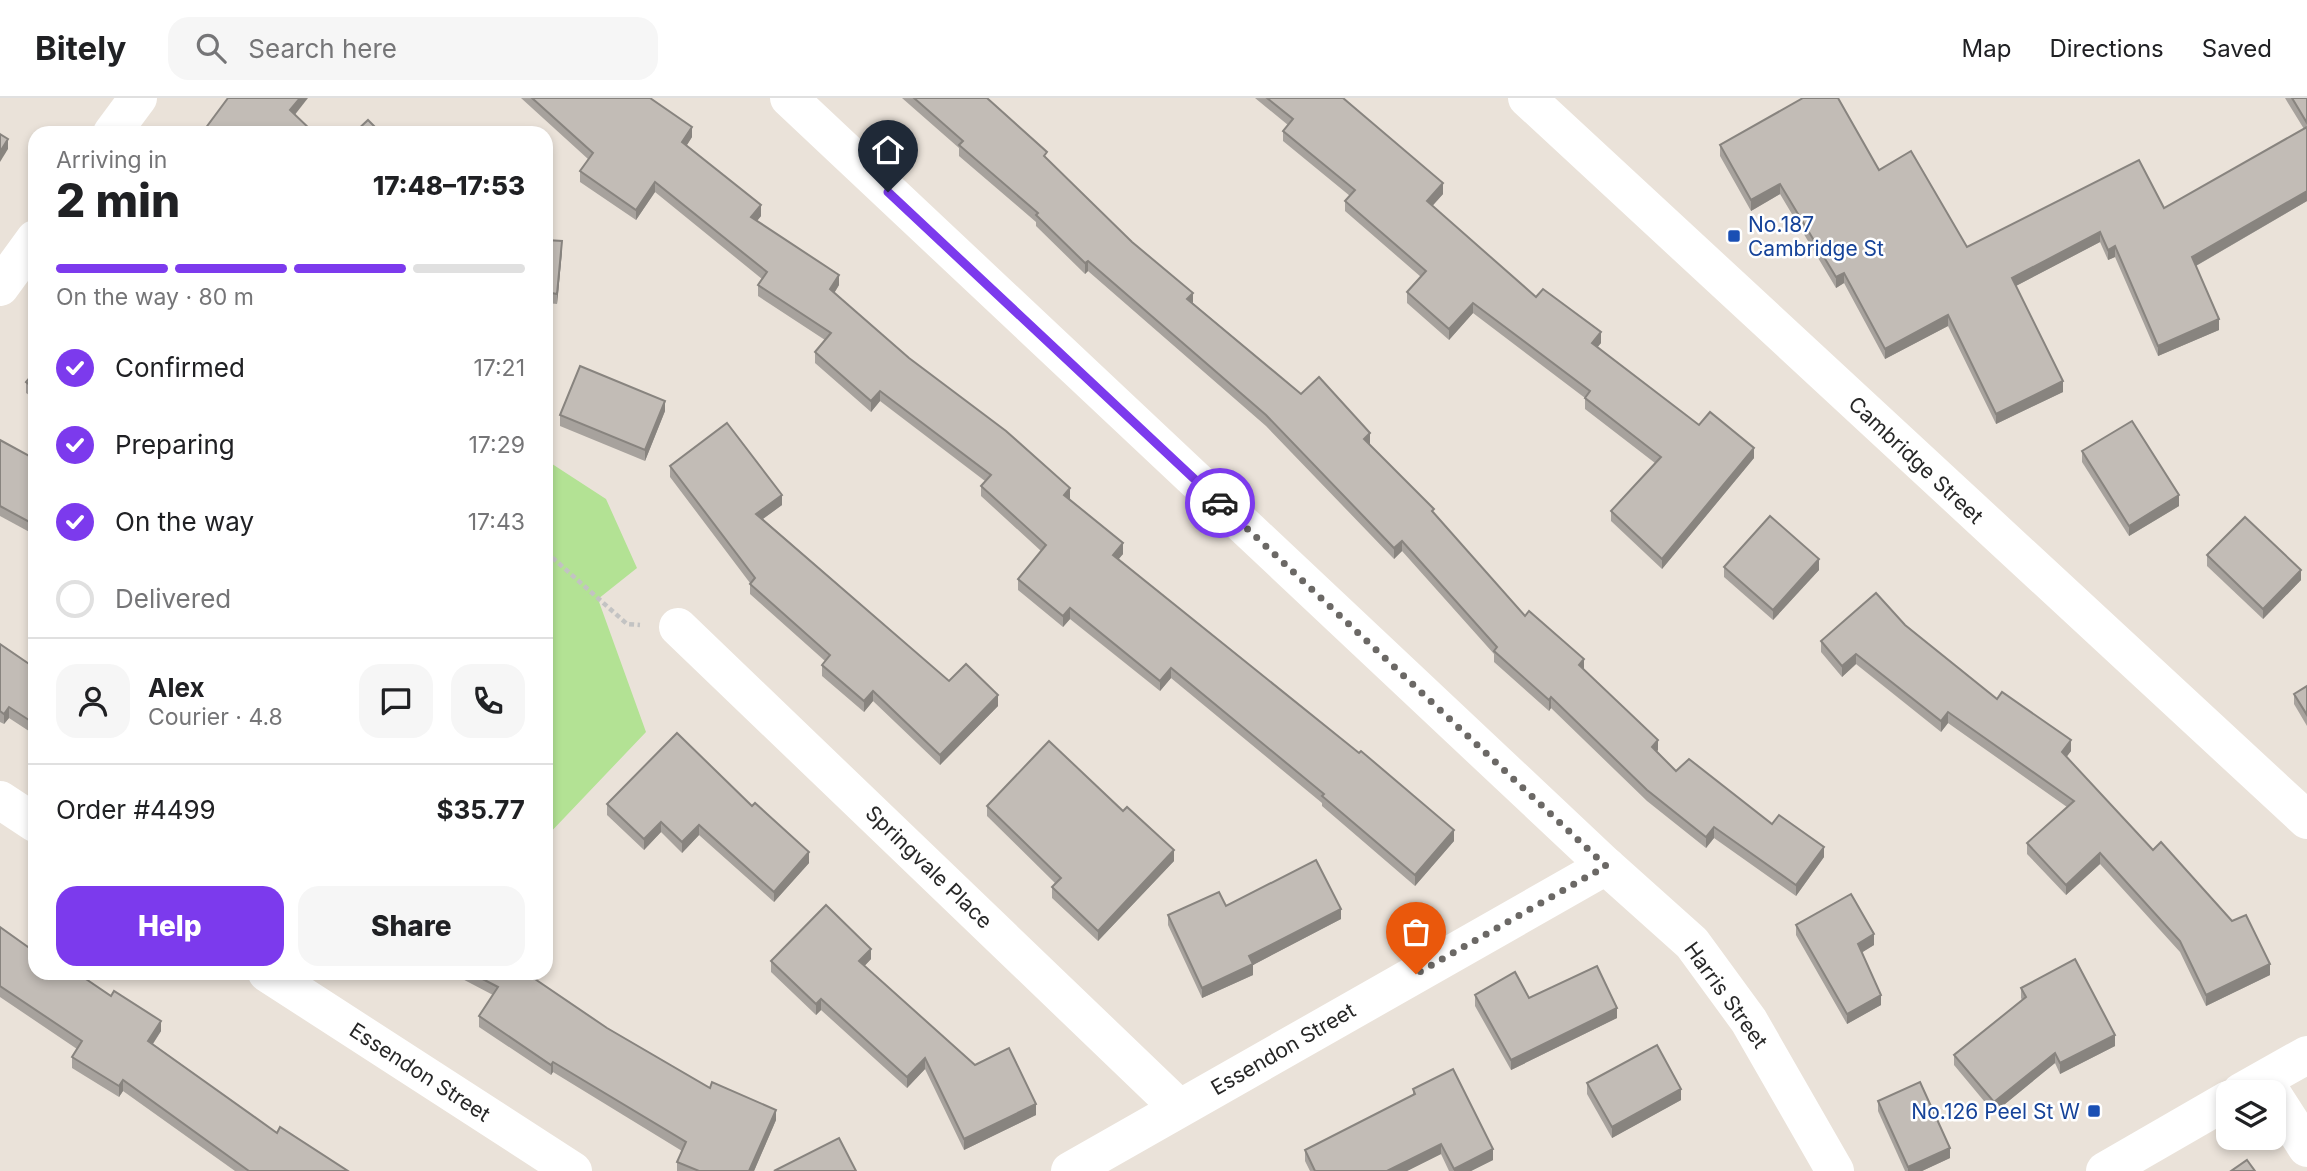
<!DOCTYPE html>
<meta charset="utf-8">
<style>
:root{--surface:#fff;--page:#f6f6f6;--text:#202124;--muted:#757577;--line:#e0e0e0;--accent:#7c3aed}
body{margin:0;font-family:Inter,sans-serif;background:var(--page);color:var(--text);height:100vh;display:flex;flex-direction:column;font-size:26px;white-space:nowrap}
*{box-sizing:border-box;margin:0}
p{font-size:23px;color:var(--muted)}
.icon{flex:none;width:38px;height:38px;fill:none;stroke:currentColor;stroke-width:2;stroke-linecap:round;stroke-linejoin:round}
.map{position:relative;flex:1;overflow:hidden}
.panel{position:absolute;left:28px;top:28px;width:525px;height:854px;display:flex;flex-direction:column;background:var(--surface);border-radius:21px;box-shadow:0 4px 10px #0003}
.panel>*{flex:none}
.tools{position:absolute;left:2216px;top:982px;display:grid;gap:14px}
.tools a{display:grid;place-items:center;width:70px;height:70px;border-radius:14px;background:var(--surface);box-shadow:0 4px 10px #0003;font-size:35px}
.pin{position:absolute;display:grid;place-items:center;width:60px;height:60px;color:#fff;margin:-72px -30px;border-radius:50% 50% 50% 0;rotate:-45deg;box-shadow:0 0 7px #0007}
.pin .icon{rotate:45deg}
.courier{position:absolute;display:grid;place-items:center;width:70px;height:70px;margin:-35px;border:5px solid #7c3aed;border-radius:50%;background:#fff;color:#222;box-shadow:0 2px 9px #0007}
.overview em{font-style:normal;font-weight:800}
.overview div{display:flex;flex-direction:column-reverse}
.overview{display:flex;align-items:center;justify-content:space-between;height:119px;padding:0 28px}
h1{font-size:46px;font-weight:800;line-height:52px}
.bar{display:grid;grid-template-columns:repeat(4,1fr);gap:10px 7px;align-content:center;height:84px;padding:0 28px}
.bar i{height:9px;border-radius:5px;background:var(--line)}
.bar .active{background:var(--accent)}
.bar p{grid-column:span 4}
.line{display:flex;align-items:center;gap:18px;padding:0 28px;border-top:2px solid var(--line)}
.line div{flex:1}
.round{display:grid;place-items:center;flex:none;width:74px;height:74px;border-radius:21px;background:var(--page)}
ol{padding:0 28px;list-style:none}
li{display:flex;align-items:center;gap:21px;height:77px}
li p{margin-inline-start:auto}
li .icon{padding:7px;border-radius:50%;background:var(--accent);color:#fff;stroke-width:4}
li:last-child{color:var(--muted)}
li i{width:38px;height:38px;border:4px solid var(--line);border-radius:50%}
.action{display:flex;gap:14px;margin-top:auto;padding:14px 28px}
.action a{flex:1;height:80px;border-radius:21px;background:var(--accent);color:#fff;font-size:28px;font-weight:800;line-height:80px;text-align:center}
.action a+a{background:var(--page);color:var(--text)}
header{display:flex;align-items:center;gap:42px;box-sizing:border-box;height:98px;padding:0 35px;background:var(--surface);border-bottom:2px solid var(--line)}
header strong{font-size:33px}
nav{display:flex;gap:38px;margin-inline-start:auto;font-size:24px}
.search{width:490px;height:63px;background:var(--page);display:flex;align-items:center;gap:18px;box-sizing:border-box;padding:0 24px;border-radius:21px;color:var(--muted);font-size:26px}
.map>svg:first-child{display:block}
.green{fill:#b3e294}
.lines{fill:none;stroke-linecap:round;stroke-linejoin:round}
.path{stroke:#c3c3c3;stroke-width:4.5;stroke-dasharray:5 3.5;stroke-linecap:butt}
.minor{stroke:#fff;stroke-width:38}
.wall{fill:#a7a29d}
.shaded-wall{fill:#88847f}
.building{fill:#c2bcb6;stroke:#88847f;stroke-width:2}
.done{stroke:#6b6865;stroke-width:7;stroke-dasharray:0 12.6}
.route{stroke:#7c3aed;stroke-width:9}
.transit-dot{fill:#1a4fb4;stroke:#fff;stroke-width:2.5}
.labels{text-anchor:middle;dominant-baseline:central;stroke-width:5;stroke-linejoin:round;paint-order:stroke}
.transit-label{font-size:21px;fill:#164399;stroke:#fff;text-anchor:start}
.street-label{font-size:21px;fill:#272727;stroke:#fff}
</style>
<header>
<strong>Bitely</strong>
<div class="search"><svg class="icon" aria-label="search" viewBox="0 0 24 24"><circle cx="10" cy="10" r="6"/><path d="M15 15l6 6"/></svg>Search here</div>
<nav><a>Map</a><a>Directions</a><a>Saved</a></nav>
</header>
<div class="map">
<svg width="2307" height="1073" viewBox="0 0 2307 1073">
<rect width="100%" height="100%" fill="#eae2d9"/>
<polygon class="green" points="546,362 606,401 637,470 598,501 646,634 546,739"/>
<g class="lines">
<polyline class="path" points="546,454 627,526 640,527"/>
<g class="minor">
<polyline points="789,0 1606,768 1692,845 1749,923 1835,1073"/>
<polyline points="1527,0 2307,722"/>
<polyline points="112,35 138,0"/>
<polyline points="0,189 35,141"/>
<polyline points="678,529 1179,1010"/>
<polyline points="0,702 35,725"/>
<polyline points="267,875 573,1073"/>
<polyline points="2241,994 2307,957"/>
<polyline points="2273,997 2307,1050"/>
<polyline points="1070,1073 1606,768"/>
<polyline points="2105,1073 2228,1002"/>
</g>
</g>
<g class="wall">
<polygon points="521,0 650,0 692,39 686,48 761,118 757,123 839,187 834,195 1070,401 1069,402 1123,456 1118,461 1454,743 1415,788 1322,708 1322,705 1171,580 1160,593 1070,521 1063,529 1018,492 1018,481 1041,453 981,398 981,388 985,383 880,303 871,314 815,265 815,254 825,242 758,198 758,187 762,181 655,94 636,122 580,84 580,73 588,61"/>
<polygon points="902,0 987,0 1193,205 1301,296 1370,346 1369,347 1434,416 1525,518 1584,571 1658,652 1657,653 1676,673 1772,726 1824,759 1796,798 1714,740 1706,750 1647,703 1551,610 1549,613 1494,564 1494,556 1402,453 1394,461 1266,328 1088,173 1085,176 1036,128 1036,124 959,58 959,50"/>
<polygon points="1255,0 1343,0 1443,96 1432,108 1536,199 1601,245 1597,249 1699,327 1754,360 1662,471 1611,423 1611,413 1655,365 1585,311 1585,300 1473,215 1449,242 1407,205 1407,194 1421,179 1345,113 1345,103 1350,98 1283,43 1283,33 1288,27"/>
<polygon points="2285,0 2307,0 2307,103 2196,168 2219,232 2158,258 2115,159 2108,162 2100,144 2016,188 2063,294 1996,326 1948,228 1885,261 1844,185 1836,190 1780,96 1751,113 1720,58 1720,47 1879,72 1967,149 2164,110 2304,31"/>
<polygon points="546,142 562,153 557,206 546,205"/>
<polygon points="35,273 35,301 26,295 26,284"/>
<polygon points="665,313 645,363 560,328 560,317"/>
<polygon points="0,342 35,361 35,437 0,418"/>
<polygon points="2082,353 2179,408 2129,438 2082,364"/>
<polygon points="670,368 782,407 763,421 949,583 998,608 940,667 873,603 864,614 822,578 822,567 825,563 750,496 750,485 670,379"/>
<polygon points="2207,457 2301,482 2263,521 2207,468"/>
<polygon points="1724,469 1819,472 1773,522 1724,479"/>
<polygon points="1905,527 1997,601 2071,653 2066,659 2270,877 2206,908 2180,854 2100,766 2066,797 2027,756 2027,745 2067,709 1948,625 1941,634 1856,566 1842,579 1821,554 1821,543"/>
<polygon points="0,546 35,570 35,637 9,620 4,626 0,624"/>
<polygon points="2307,588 2307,628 2294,606 2294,596"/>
<polygon points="677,635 809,765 774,804 699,737 682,755 661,734 644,752 607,717 607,706"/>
<polygon points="987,708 1174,763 1098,843 1052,800 1052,789 1055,785 987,718"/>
<polygon points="1226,808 1341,821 1253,867 1253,877 1202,900 1168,827 1168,817"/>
<polygon points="1796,827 1874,847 1862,854 1881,907 1847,926 1796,837"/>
<polygon points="0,829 35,854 161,933 153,946 277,1035 348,1073 235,1073 123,993 119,999 72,970 72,959 77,951 0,899"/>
<polygon points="871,861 864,868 975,967 1036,1017 964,1052 925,971 907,990 821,912 816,917 771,874 771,863"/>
<polygon points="451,875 526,875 607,930 710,990 776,1022 754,1073 677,1073 677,1064 682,1053 553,974 551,977 479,929 479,918 493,897"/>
<polygon points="2021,890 2115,948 2060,976 2055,965 1994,1015 1954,967 1954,957 2022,902 2021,900"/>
<polygon points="1475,897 1529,900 1617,920 1511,972 1475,908"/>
<polygon points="1587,985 1681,1002 1612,1040 1587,996"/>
<polygon points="1413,991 1493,1062 1471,1073 1449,1073 1441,1056 1407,1073 1310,1073 1305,1063 1305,1052 1413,997"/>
<polygon points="1878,1003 1950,1060 1922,1073 1905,1073 1878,1013"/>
</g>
<g class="shaded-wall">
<polygon points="300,0 308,0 290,23 290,12"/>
<polygon points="692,29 692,39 682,55 682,44"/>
<polygon points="8,41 8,51 0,64 0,54"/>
<polygon points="655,84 655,94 636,122 636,112"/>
<polygon points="1443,85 1443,96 1427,114 1427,103"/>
<polygon points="1780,86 1780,96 1751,113 1751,102"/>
<polygon points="2307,93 2307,103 2192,170 2192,159"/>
<polygon points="761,107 761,118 751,130 751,119"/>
<polygon points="2100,134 2100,144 2012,190 2012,180"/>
<polygon points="562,143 562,153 557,206 557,196"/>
<polygon points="2115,148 2115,159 2108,162 2108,152"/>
<polygon points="1088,163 1088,173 1085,176 1085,165"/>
<polygon points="1844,175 1844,185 1836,190 1836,179"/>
<polygon points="839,177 839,187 830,202 830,191"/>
<polygon points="1193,195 1193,205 1187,201"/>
<polygon points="1473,205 1473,215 1449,242 1449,231"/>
<polygon points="1948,217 1948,228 1885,261 1885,251"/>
<polygon points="2219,221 2219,232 2158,258 2158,248"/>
<polygon points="1601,234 1601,245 1592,256 1592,245"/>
<polygon points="2063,283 2063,294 1996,326 1996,316"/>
<polygon points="880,293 880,303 871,314 871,303"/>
<polygon points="665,303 665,313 645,363 645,352"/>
<polygon points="1370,335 1370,346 1364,352 1364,341"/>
<polygon points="1754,350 1754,360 1662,471 1662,461"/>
<polygon points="1070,390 1070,401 1064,408 1064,397"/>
<polygon points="782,397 782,407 756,426 756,416"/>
<polygon points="2179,397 2179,408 2129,438 2129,428"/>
<polygon points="1402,443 1402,453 1394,461 1394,450"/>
<polygon points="1123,445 1123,456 1113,468 1113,457"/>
<polygon points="1819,461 1819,472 1773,522 1773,512"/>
<polygon points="2301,472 2301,482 2263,521 2263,511"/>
<polygon points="1070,510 1070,521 1063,529 1063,518"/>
<polygon points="1856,556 1856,566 1842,579 1842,568"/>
<polygon points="1584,561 1584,572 1579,567"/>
<polygon points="1171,570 1171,580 1160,593 1160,583"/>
<polygon points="873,593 873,603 864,614 864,603"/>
<polygon points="998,597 998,608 940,667 940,657"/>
<polygon points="1551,599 1551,610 1549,613 1549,602"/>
<polygon points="9,609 9,620 4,626 4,616"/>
<polygon points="1948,614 1948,625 1941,634 1941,623"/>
<polygon points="1658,642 1658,652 1652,659 1652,649"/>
<polygon points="2071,642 2071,653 2062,665 2062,654"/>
<polygon points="661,724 661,734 644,752 644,741"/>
<polygon points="699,727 699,737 682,755 682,744"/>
<polygon points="1714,729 1714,740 1706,750 1706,739"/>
<polygon points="1454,732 1454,743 1415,788 1415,777"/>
<polygon points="1824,749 1824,759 1796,798 1796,787"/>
<polygon points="1174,752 1174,763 1098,843 1098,833"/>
<polygon points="809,754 809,765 774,804 774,794"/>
<polygon points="2100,755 2100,766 2066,797 2066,787"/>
<polygon points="1341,811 1341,821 1253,867 1253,877 1202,900 1202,890 1249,858"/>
<polygon points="1874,836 1874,847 1858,857 1858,846"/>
<polygon points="871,851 871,861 859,874 859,863"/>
<polygon points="2270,866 2270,877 2206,908 2206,897"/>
<polygon points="1881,897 1881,907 1847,926 1847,916"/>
<polygon points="821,901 821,912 816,917 816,906"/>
<polygon points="1617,910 1617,920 1511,972 1511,962"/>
<polygon points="161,923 161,933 148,953 148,943"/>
<polygon points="2115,937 2115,948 2060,976 2060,965"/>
<polygon points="2055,955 2055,965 1994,1015 1994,1004"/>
<polygon points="925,960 925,971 907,990 907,979"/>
<polygon points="553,964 553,974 551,977 551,967"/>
<polygon points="123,982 123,993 119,999 119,988"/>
<polygon points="1681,991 1681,1002 1612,1040 1612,1029"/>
<polygon points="1036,1006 1036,1017 964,1052 964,1041"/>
<polygon points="776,1012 776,1022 754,1073 749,1073"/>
<polygon points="1441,1046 1441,1056 1407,1073 1387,1073"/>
<polygon points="1950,1050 1950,1060 1922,1073 1908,1073 1908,1069"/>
<polygon points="1493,1051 1493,1062 1471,1073 1454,1073 1454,1071"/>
</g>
<g class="building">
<polygon points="228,0 300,0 290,12 314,35 202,35"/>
<polygon points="532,0 650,0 692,29 682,44 761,107 751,119 839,177 830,191 909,260 1006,333 1070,390 1064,397 1123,445 1113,457 1359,655 1361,653 1454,732 1415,777 1322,698 1324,696 1171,570 1160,583 1070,510 1063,518 1018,481 1046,447 981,388 991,377 880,293 871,303 815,254 831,235 758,187 767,174 655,84 636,112 580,73 593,55"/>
<polygon points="914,0 987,0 1047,54 1044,58 1132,144 1193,195 1187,201 1301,296 1319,279 1370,335 1364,341 1434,411 1432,413 1525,518 1529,513 1584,561 1579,567 1658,642 1652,649 1676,673 1689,661 1772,726 1779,717 1824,749 1796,787 1714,729 1706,739 1647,692 1551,599 1549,602 1494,553 1497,549 1402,443 1394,450 1266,317 1088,163 1085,165 1036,117 1038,115 959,47 963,43"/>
<polygon points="1267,0 1343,0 1443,85 1427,103 1536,199 1543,191 1601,234 1592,245 1699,327 1710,314 1754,350 1662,461 1611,413 1661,359 1585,300 1590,293 1473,205 1449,231 1407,194 1426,173 1345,103 1355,92 1283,33 1293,21"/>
<polygon points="1803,0 1838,0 1879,72 1911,53 1967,149 2139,62 2164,110 2307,29 2307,93 2192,159 2219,221 2158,248 2115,148 2108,152 2100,134 2012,180 2063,283 1996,316 1948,217 1885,251 1844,175 1836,179 1780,86 1751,102 1720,47"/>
<polygon points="2292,0 2307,0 2307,25"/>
<polygon points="368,22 381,35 354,35"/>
<polygon points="0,36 8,41 0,54"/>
<polygon points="546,142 562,143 557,196 546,194"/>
<polygon points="580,268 665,303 645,352 560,317"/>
<polygon points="35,273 35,291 26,284"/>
<polygon points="2132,323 2179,397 2129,428 2082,353"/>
<polygon points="727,325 782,397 756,416 949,583 966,566 998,597 940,657 873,593 864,603 822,567 830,557 750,486 755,480 670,368"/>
<polygon points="0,342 35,361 35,427 0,408"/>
<polygon points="1770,418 1819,461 1773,512 1724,469"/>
<polygon points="2245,419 2301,472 2263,511 2207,457"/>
<polygon points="1876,495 1905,527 1997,601 2002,594 2071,642 2062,654 2153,752 2161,744 2232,823 2246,817 2270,866 2206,897 2180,843 2100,755 2066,787 2027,745 2074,703 1948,614 1941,623 1856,556 1842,568 1821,543"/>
<polygon points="0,546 35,570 35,626 9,609 4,616 0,613"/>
<polygon points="2307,588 2307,617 2294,596"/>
<polygon points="677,635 752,708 755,705 809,754 774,794 699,727 682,744 661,724 644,741 607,706"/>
<polygon points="1049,643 1123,713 1127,709 1174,752 1098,833 1052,789 1061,780 987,708"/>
<polygon points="1316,762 1341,811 1249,858 1253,866 1202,890 1168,817 1219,794 1226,808"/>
<polygon points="1851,796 1874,836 1858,846 1881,897 1847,916 1796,827"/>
<polygon points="826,807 871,851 859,863 975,967 1009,950 1036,1006 964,1041 925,960 907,979 821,901 816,906 771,863"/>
<polygon points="0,829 35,854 35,875 77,875 111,898 114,893 161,923 148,943 277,1035 280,1029 348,1073 249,1073 123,982 119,988 72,959 82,943 0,888"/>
<polygon points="2075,861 2115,937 2060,965 2055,955 1994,1004 1954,957 2026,899 2021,890"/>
<polygon points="1597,868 1617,910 1511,962 1475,897 1515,874 1529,900"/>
<polygon points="471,875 526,875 607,930 710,990 712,984 776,1012 749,1073 699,1073 677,1064 686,1044 553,964 551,967 479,918 498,889"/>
<polygon points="1657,947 1681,991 1612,1029 1587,985"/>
<polygon points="1453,971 1493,1051 1454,1071 1441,1046 1387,1073 1315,1073 1305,1052 1415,996 1413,991"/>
<polygon points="1920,984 1950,1050 1908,1069 1878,1003"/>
<polygon points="839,1040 856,1073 774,1073"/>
<polygon points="2247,1062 2255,1073 2231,1073"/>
</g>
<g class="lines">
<polyline class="done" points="1220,405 1606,768 1416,876"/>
<polyline class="route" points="888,94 1220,405"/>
</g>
<g class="transit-dot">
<rect x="1727" y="131" width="14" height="14" rx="3.5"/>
<rect x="2087" y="1006" width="14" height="14" rx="3.5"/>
</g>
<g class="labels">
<g class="transit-label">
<text x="1748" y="126">No.187<tspan x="1748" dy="24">Cambridge St</tspan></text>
<text x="2080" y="1013" text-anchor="end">No.126 Peel St W</text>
</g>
<g class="street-label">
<text transform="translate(1916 362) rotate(43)">Cambridge Street</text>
<text transform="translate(929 769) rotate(44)">Springvale Place</text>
<text transform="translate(1726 897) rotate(54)">Harris Street</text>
<text transform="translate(1283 951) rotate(-30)">Essendon Street</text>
<text transform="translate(420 974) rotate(33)">Essendon Street</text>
</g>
</g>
</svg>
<div class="tools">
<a><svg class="icon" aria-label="layers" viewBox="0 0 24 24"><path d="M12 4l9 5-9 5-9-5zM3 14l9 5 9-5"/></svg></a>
</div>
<div class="pin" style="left:1416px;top:876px;background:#ea580c"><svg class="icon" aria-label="bag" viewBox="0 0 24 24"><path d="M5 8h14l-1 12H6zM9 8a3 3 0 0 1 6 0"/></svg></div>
<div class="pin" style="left:888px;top:94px;background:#1f2937"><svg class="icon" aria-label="home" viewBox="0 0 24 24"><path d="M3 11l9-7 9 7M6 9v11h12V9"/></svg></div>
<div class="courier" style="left:1220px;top:405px"><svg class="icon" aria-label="car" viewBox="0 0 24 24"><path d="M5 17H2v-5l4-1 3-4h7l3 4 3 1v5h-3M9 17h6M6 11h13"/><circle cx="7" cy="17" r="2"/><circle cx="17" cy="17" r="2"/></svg></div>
<section class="panel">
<div class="overview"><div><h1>2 min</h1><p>Arriving in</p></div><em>17:48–17:53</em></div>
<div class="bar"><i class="active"></i><i class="active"></i><i class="active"></i><i></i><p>On the way · 80 m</p></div>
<ol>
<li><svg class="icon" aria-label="check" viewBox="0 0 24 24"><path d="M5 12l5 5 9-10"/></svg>Confirmed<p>17:21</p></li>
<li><svg class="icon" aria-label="check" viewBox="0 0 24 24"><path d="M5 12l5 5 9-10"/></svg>Preparing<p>17:29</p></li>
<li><svg class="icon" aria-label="check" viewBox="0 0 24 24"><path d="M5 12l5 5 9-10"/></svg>On the way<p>17:43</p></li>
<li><i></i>Delivered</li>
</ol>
<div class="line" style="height:126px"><a class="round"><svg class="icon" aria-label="person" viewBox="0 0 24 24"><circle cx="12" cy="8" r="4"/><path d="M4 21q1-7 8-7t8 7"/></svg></a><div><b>Alex</b><p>Courier · 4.8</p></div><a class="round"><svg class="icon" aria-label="chat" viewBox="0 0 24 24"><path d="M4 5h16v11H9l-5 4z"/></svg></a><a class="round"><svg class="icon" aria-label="phone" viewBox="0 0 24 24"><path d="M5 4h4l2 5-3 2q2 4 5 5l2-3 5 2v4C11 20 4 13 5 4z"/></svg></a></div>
<div class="line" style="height:91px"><div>Order #4499</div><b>$35.77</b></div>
<div class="action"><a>Help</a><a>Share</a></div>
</section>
</div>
